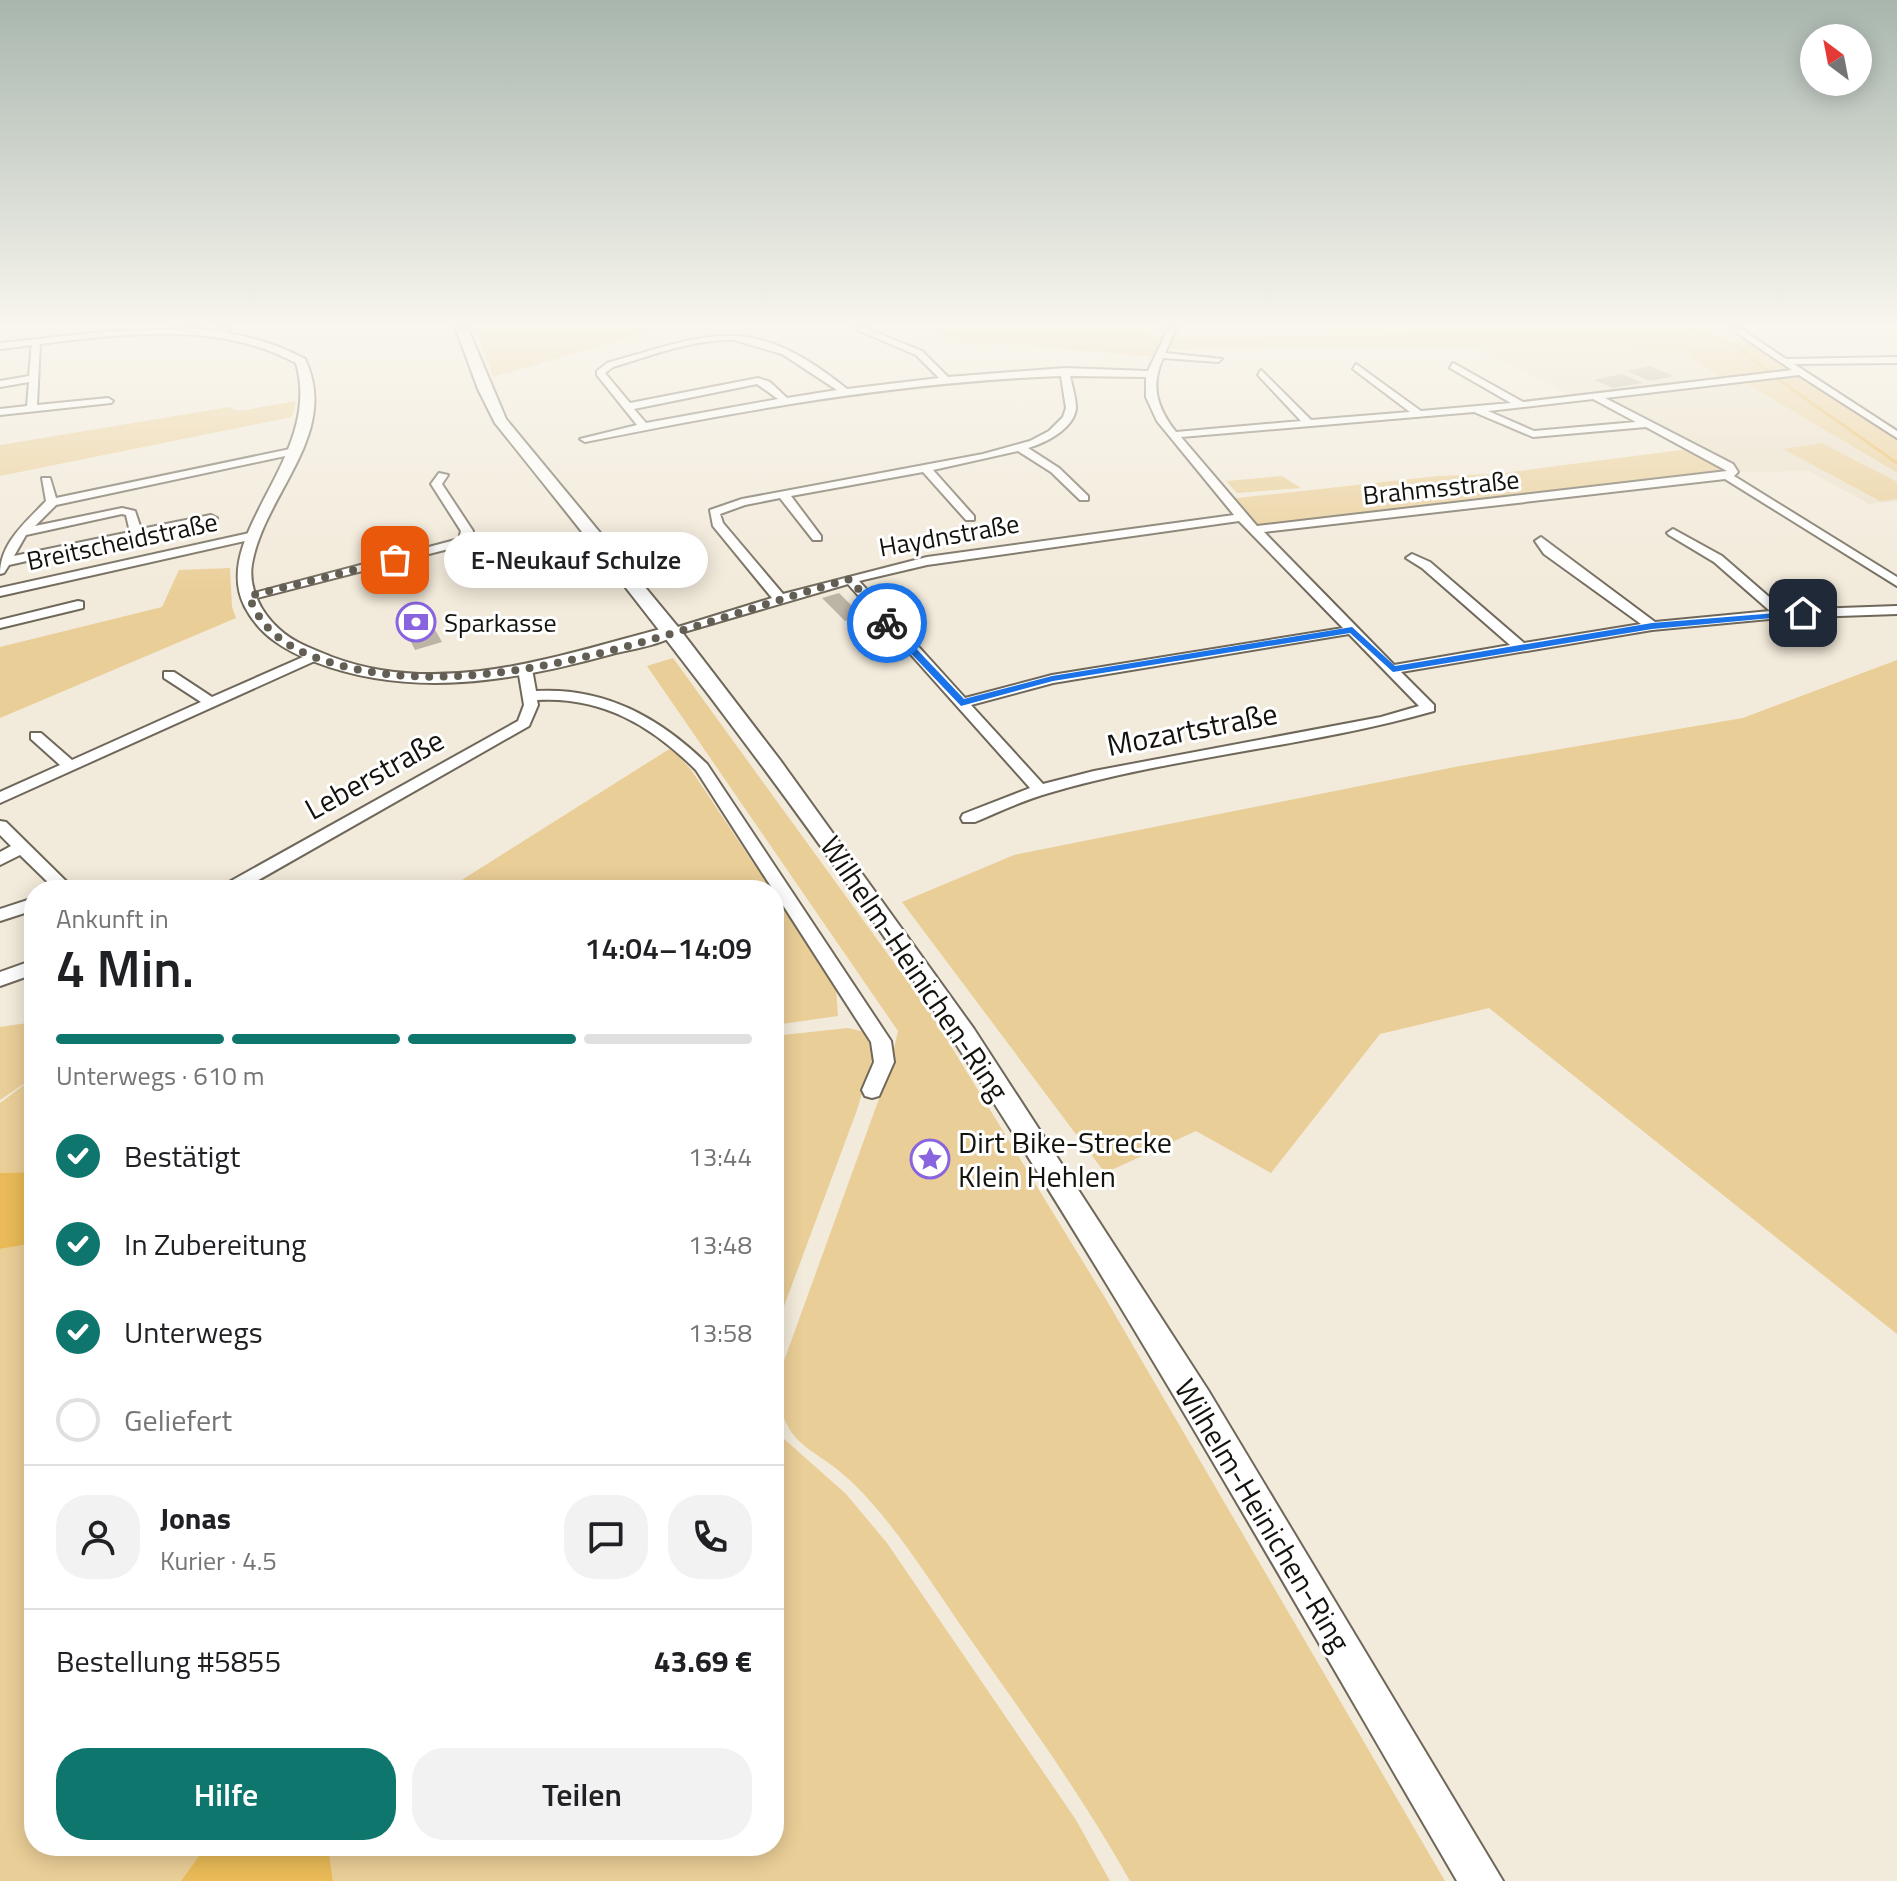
<!DOCTYPE html>
<html lang="de">
<meta charset="utf-8">
<style>
:root{--surface:#fff;--page:#f2f2f2;--text:#202124;--muted:#757577;--line:#e0e0e0;--accent:#0f766e}
body{margin:0;font-family:"Titillium Web",sans-serif;background:var(--page);color:var(--text);height:100vh;display:flex;flex-direction:column;font-size:30px;white-space:nowrap}
*{box-sizing:border-box;margin:0}
p{font-size:26px;color:var(--muted)}
.icon{flex:none;width:44px;height:44px;fill:none;stroke:currentColor;stroke-width:2;stroke-linecap:round;stroke-linejoin:round}
.map{position:relative;flex:1;overflow:hidden}
.details{position:absolute;left:24px;top:880px;width:760px;height:976px;display:flex;flex-direction:column;background:var(--surface);border-radius:32px;box-shadow:0 4px 20px #0003}
.details>*{flex:none}
.needle{width:52px;rotate:328deg}
.tools{position:absolute;left:1800px;top:24px;display:grid;gap:16px}
.tools a{display:grid;place-items:center;width:72px;height:72px;border-radius:50%;background:var(--surface);box-shadow:0 4px 20px #0003;font-size:40px}
.pin{position:absolute;display:grid;place-items:center;width:68px;height:68px;color:#fff;margin:-34px;border-radius:16px;box-shadow:0 4px 12px #0006}
.courier{position:absolute;display:grid;place-items:center;width:80px;height:80px;margin:-40px;border:6px solid #1a73e8;border-radius:50%;background:#fff;color:#222;box-shadow:0 2px 10px #0007}
.bubble{position:absolute;height:56px;border-radius:28px;background:var(--surface);box-shadow:0 4px 20px #0003;font-size:26px;font-weight:600;line-height:56px;text-align:center}
.summary em{font-style:normal;font-weight:600}
.summary div{display:flex;flex-direction:column-reverse}
.summary{display:flex;align-items:center;justify-content:space-between;height:136px;padding:0 32px}
h1{font-size:52px;font-weight:600;line-height:60px}
.bar{display:grid;grid-template-columns:repeat(4,1fr);gap:12px 8px;align-content:center;height:96px;padding:0 32px}
.bar i{height:10px;border-radius:6px;background:var(--line)}
.bar .on{background:var(--accent)}
.bar p{grid-column:span 4}
.line{display:flex;align-items:center;gap:20px;padding:0 32px;border-top:2px solid var(--line)}
.line div{flex:1}
.round{display:grid;place-items:center;flex:none;width:84px;height:84px;border-radius:32px;background:var(--page)}
ol{padding:0 32px;list-style:none}
li{display:flex;align-items:center;gap:24px;height:88px}
li p{margin-inline-start:auto}
li .icon{padding:8px;border-radius:50%;background:var(--accent);color:#fff;stroke-width:4}
li:last-child{color:var(--muted)}
li i{width:44px;height:44px;border:4px solid var(--line);border-radius:50%}
.button{display:flex;gap:16px;margin-top:auto;padding:16px 32px}
.button a{flex:1;height:92px;border-radius:32px;background:var(--accent);color:#fff;font-size:32px;font-weight:600;line-height:92px;text-align:center}
.button a+a{background:var(--page);color:var(--text)}
.map>svg:first-child{display:block}
.built{fill:#ebdfc9}
.green{fill:#eace97}
.water{fill:#e9ba57}
.lines{fill:none;stroke-linecap:round;stroke-linejoin:round}
.stream{stroke:#e9ba57;stroke-width:3}
.building{fill:#bcb4a5}
.minor-casing{stroke:#6f685a;stroke-width:4}
.tertiary-casing{stroke:#6f685a;stroke-width:4}
.secondary-casing{stroke:#6f685a;stroke-width:4}
.minor{fill:#fff;fill-rule:evenodd}
.tertiary{fill:#fff;fill-rule:evenodd}
.secondary{fill:#fff;fill-rule:evenodd}
.route{fill:#1a73e8}
.done{stroke:#625e54;stroke-width:8;stroke-dasharray:0 14.4}
.labels{text-anchor:middle;dominant-baseline:central;stroke-width:6;stroke-linejoin:round;paint-order:stroke}
.far-street-label{font-size:26px;fill:#14120c;stroke:#fff}
.far-poi-label{font-size:26px;fill:#14120c;stroke:#fff;text-anchor:start}
.street-label{font-size:30px;fill:#14120c;stroke:#fff}
.poi-label{font-size:30px;fill:#14120c;stroke:#fff;text-anchor:start}
</style>
<div class="map">
<svg width="1897" height="1881" viewBox="0 0 1897 1881">
<rect width="100%" height="100%" fill="#f2eada"/>
<polygon class="built" points="1470,347 1615,347 1685,352 1726,381 1747,384 1897,474 1897,501 1869,504 1809,471 1733,472 1597,397 1575,399 1528,372"/>
<g class="green">
<polygon points="476,329 659,329 493,377"/>
<polygon points="920,329 1117,329 1169,337 1223,337 1694,329 1731,342 1751,337 1897,435 1897,473 1747,384 1726,382 1685,352 1615,347 1165,349 1162,358 1002,343 978,345"/>
<polygon points="296,401 292,417 0,476 0,445 229,407 239,411"/>
<polygon points="1822,443 1897,482 1897,499 1880,501 1783,449"/>
<polygon points="1696,448 1733,472 1254,530 1228,499 1438,476 1496,474"/>
<polygon points="1282,476 1301,488 1237,493 1226,481"/>
<polygon points="230,568 232,607 236,618 0,718 0,647 162,607 179,570"/>
<path d="M 673,658 L 932,1015 L 1107,1301 L 1445,1881 L 1130,1881 C 1081,1794 1023,1714 966,1633 C 932,1584 899,1530 857,1487 C 814,1443 784,1453 776,1383 L 889,1071 L 898,1031 L 647,666 Z"/>
<polygon points="1897,660 1897,1334 1489,1008 1380,1034 1271,1173 1196,1131 1105,1173 902,902 1014,855 1460,766 1743,718"/>
<polygon points="671,748 692,771 771,890 446,890"/>
<polygon points="774,894 836,988 838,1016 774,1025"/>
<polygon points="34,1022 34,1077 0,1100 0,1027"/>
<polygon points="848,1028 865,1032 873,1056 857,1110 774,1333 774,1036"/>
<polygon points="34,1084 34,1172 0,1173 0,1103 24,1085"/>
<polygon points="32,1243 34,1846 206,1846 181,1881 0,1881 0,1249"/>
<polygon points="774,1430 846,1494 887,1543 1076,1820 1110,1881 333,1881 328,1846 774,1846"/>
</g>
<g class="water">
<polygon points="34,1172 34,1243 0,1249 0,1173"/>
<polygon points="206,1846 328,1846 333,1881 181,1881"/>
</g>
<g class="lines">
<g class="stream">
<polyline points="1690,329 1730,343"/>
<polyline points="1736,346 1769,372"/>
<polyline points="1779,380 1897,463"/>
</g>
</g>
<g class="building">
<polygon points="1650,366 1674,376 1650,381 1627,371"/>
<polygon points="1622,374 1643,383 1613,388 1594,380"/>
<polygon points="839,593 862,616 845,621 822,598"/>
<polygon points="426,614 442,642 415,650 401,621"/>
</g>
<g class="lines">
<defs>
<g id="minor">
<polygon points="220,329 230,329 221,336 215,336"/>
<path d="M 855,329 L 867,329 L 922,351 L 948,377 L 1065,368 L 1148,371 L 1168,329 L 1176,329 L 1165,353 L 1222,359 L 1218,362 L 1163,358 C 1150,386 1157,408 1176,432 L 1301,421 L 1258,375 L 1261,370 L 1311,420 L 1410,412 L 1353,369 L 1356,364 L 1421,411 L 1511,403 L 1450,368 L 1453,363 L 1523,402 L 1792,370 L 1731,329 L 1741,329 L 1786,359 L 1897,357 L 1897,363 L 1794,364 L 1897,431 L 1897,438 L 1799,375 L 1605,398 L 1733,464 L 1738,472 L 1734,476 L 1897,577 L 1897,586 L 1725,479 L 1264,532 L 1394,665 L 1510,645 L 1422,568 L 1406,558 L 1412,554 L 1430,562 L 1524,643 L 1641,624 L 1544,554 L 1535,541 L 1541,537 L 1655,622 L 1770,611 L 1714,562 L 1669,535 L 1667,533 L 1673,529 L 1722,556 L 1784,610 L 1897,606 L 1897,614 L 1781,618 L 1652,630 L 1401,672 L 1434,705 L 1434,711 C 1308,747 1175,756 1049,793 C 1024,800 999,812 975,822 L 963,822 L 961,818 L 963,814 L 1030,788 L 848,584 L 677,634 L 672,635 L 665,631 L 772,598 L 713,526 L 710,510 L 742,499 L 983,454 L 1030,441 L 1049,431 L 1063,417 L 1066,408 L 1061,376 C 900,382 743,410 585,442 L 580,439 L 637,425 L 597,375 L 597,371 L 607,363 C 714,333 751,312 847,389 L 939,378 L 916,355 ZM 734,340 L 782,354 L 837,390 L 787,398 L 770,382 L 758,378 L 630,403 L 605,373 L 613,367 C 653,355 692,339 734,340 ZM 1070,376 L 1146,377 L 1146,397 L 1157,421 L 1234,515 L 927,557 L 783,594 L 723,523 L 720,514 L 745,505 L 780,498 L 813,540 L 821,540 L 821,536 L 791,496 L 923,472 L 966,520 L 974,520 L 974,516 L 933,470 L 1018,451 L 1051,472 L 1080,500 L 1088,500 L 1088,496 L 1059,468 L 1028,448 C 1045,443 1074,429 1076,408 C 1076,398 1072,386 1070,376 ZM 757,384 L 778,399 L 646,423 L 634,409 ZM 1593,399 L 1636,422 L 1534,431 L 1488,411 ZM 1474,412 L 1533,437 L 1646,427 L 1727,471 L 1257,526 L 1181,437 ZM 1239,521 L 1343,628 L 1052,675 L 965,698 L 859,581 L 927,565 ZM 1349,634 L 1419,706 L 1381,717 L 1094,771 L 1043,784 L 971,705 L 1053,683 Z"/>
<polygon points="36,339 40,342 37,405 108,398 113,401 111,403 0,415 0,409 27,406 29,382 0,387 0,381 29,376 32,342"/>
<path d="M 295,448 L 299,449 L 299,453 L 56,505 L 35,526 L 122,508 L 135,511 L 141,529 L 211,515 L 217,518 L 9,565 L 4,573 L 0,574 C 0,543 26,522 46,501 L 42,478 L 50,478 L 56,498 ZM 122,514 L 126,515 L 130,532 L 14,556 L 26,535 Z"/>
<polygon points="439,473 448,475 442,484 473,531 468,544 249,600 243,596 459,539 461,531 431,484"/>
<polygon points="254,532 260,536 258,538 0,596 0,588"/>
<polygon points="78,601 83,602 83,608 0,628 0,620"/>
<polygon points="312,653 319,657 317,660 0,803 0,792 60,765 31,739 31,733 41,733 72,760 201,702 164,678 164,672 174,672 212,697"/>
<path d="M 525,665 L 532,669 L 536,691 C 604,687 659,717 707,764 L 891,1041 L 894,1062 L 879,1096 L 872,1098 L 865,1096 L 862,1090 L 874,1062 L 871,1042 L 696,770 C 652,726 602,696 537,700 L 538,705 L 529,726 L 241,890 L 219,890 L 222,886 L 518,721 L 524,705 L 518,669 Z"/>
<polygon points="0,821 6,822 75,890 56,890 20,855 0,865 0,852 11,846 0,835"/>
<polygon points="34,898 34,910 0,921 0,909"/>
<polygon points="34,960 34,974 0,986 0,972"/>
</g>
<path id="tertiary" d="M 199,329 C 238,334 270,340 305,359 C 341,434 264,494 252,564 C 248,588 261,613 279,629 C 294,643 313,649 332,657 C 444,699 563,654 672,626 L 680,631 C 666,645 631,649 612,654 C 515,681 411,699 315,662 C 286,651 260,636 245,607 C 208,535 324,457 296,363 C 208,315 95,338 0,349 L 0,343 L 113,331 Z"/>
<path id="secondary" d="M 456,329 L 468,329 L 506,419 L 678,627 L 780,760 L 974,1029 L 1208,1390 L 1503,1881 L 1457,1881 C 1293,1600 1133,1316 956,1044 C 815,827 657,624 495,423 L 478,389 Z"/>
</defs>
<use href="#minor" class="minor-casing"/>
<use href="#tertiary" class="tertiary-casing"/>
<use href="#secondary" class="secondary-casing"/>
<use href="#minor" class="minor"/>
<use href="#tertiary" class="tertiary"/>
<use href="#secondary" class="secondary"/>
</g>
<linearGradient id="sky" x2="0" y2="1"><stop stop-color="#a8b6ae"/><stop offset="0.55" stop-color="#f9f6ee"/><stop offset="1" stop-color="#f9f6ee" stop-opacity="0"/></linearGradient>
<rect width="1897" height="593" fill="url(#sky)"/>
<polygon class="route" points="1803,611 1806,615 1652,629 1393,672 1350,633 1053,681 961,706 882,623 890,621 964,699 1052,676 1352,627 1395,666 1652,623"/>
<g class="lines">
<path class="done" d="M 395,560 L 249,596 C 262,633 293,651 329,662 C 489,712 694,622 850,579 L 887,623"/>
</g>
<defs>
<symbol id="bank-ring" viewBox="-11 -11 22 22"><circle r="9.5" fill="#fff" stroke="#8864df" stroke-width="1.5"/><path d="M-6-4H6V4H-6ZM0-2.3a2.3 2.3 0 1 0 0 4.6a2.3 2.3 0 1 0 0-4.6Z" fill="#8864df"/></symbol>
<symbol id="sight-ring" viewBox="-11 -11 22 22"><circle r="9.5" fill="#fff" stroke="#8864df" stroke-width="1.5"/><path d="M0-6L1.8-2.2L6-1.7L2.9 1.2L3.7 5.4L0 3.3L-3.7 5.4L-2.9 1.2L-6-1.7L-1.8-2.2Z" fill="#8864df"/></symbol>
</defs>
<g fill-rule="evenodd">
<use href="#bank-ring" x="394" y="600" width="44" height="44"/>
<use href="#sight-ring" x="908" y="1137" width="44" height="44"/>
</g>
<g class="labels">
<g class="far-street-label">
<text transform="translate(1441 487) rotate(-6)">Brahmsstraße</text>
<text transform="translate(949 535) rotate(-10)">Haydnstraße</text>
<text transform="translate(122 541) rotate(-12)">Breitscheidstraße</text>
</g>
<g class="far-poi-label">
<text x="444" y="622">Sparkasse</text>
</g>
<g class="street-label">
<text transform="translate(1192 729) rotate(-11)">Mozartstraße</text>
<text transform="translate(374 774) rotate(-29)">Leberstraße</text>
<text transform="translate(915 968) rotate(56)">Wilhelm-Heinichen-Ring</text>
<text transform="translate(1263 1515) rotate(59)">Wilhelm-Heinichen-Ring</text>
</g>
<g class="poi-label">
<text x="958" y="1142">Dirt Bike-Strecke<tspan x="958" dy="34">Klein Hehlen</tspan></text>
</g>
</g>
</svg>
<div class="tools">
<a><svg class="needle" viewBox="-14 -14 28 28"><path d="M0-13l5 13h-10z" fill="#e53935"/><path d="M0 13l5-13h-10z" fill="#757577"/></svg></a>
</div>
<div class="pin" style="left:395px;top:560px;background:#ea580c"><svg class="icon" aria-label="bag" viewBox="0 0 24 24"><path d="M5 8h14l-1 12H6zM9 8a3 3 0 0 1 6 0"/></svg></div>
<div class="pin" style="left:1803px;top:613px;background:#1f2937"><svg class="icon" aria-label="home" viewBox="0 0 24 24"><path d="M3 11l9-7 9 7M6 9v11h12V9"/></svg></div>
<div class="courier" style="left:887px;top:623px"><svg class="icon" aria-label="bike" viewBox="0 0 24 24"><circle cx="6" cy="16" r="4"/><circle cx="18" cy="16" r="4"/><path d="M6 16l4-8h5l3 8M10 8l3 8H6M13 5h3"/></svg></div>
<div class="bubble" style="left:444px;top:532px;width:264px">E-Neukauf Schulze</div>
<section class="details">
<div class="summary"><div><h1>4 Min.</h1><p>Ankunft in</p></div><em>14:04–14:09</em></div>
<div class="bar"><i class="on"></i><i class="on"></i><i class="on"></i><i></i><p>Unterwegs · 610 m</p></div>
<ol>
<li><svg class="icon" aria-label="check" viewBox="0 0 24 24"><path d="M5 12l5 5 9-10"/></svg>Bestätigt<p>13:44</p></li>
<li><svg class="icon" aria-label="check" viewBox="0 0 24 24"><path d="M5 12l5 5 9-10"/></svg>In Zubereitung<p>13:48</p></li>
<li><svg class="icon" aria-label="check" viewBox="0 0 24 24"><path d="M5 12l5 5 9-10"/></svg>Unterwegs<p>13:58</p></li>
<li><i></i>Geliefert</li>
</ol>
<div class="line" style="height:144px"><a class="round"><svg class="icon" aria-label="person" viewBox="0 0 24 24"><circle cx="12" cy="8" r="4"/><path d="M4 21q1-7 8-7t8 7"/></svg></a><div><b>Jonas</b><p>Kurier · 4.5</p></div><a class="round"><svg class="icon" aria-label="chat" viewBox="0 0 24 24"><path d="M4 5h16v11H9l-5 4z"/></svg></a><a class="round"><svg class="icon" aria-label="phone" viewBox="0 0 24 24"><path d="M5 4h4l2 5-3 2q2 4 5 5l2-3 5 2v4C11 20 4 13 5 4z"/></svg></a></div>
<div class="line" style="height:104px"><div>Bestellung #5855</div><b>43.69 €</b></div>
<div class="button"><a>Hilfe</a><a>Teilen</a></div>
</section>
</div>
